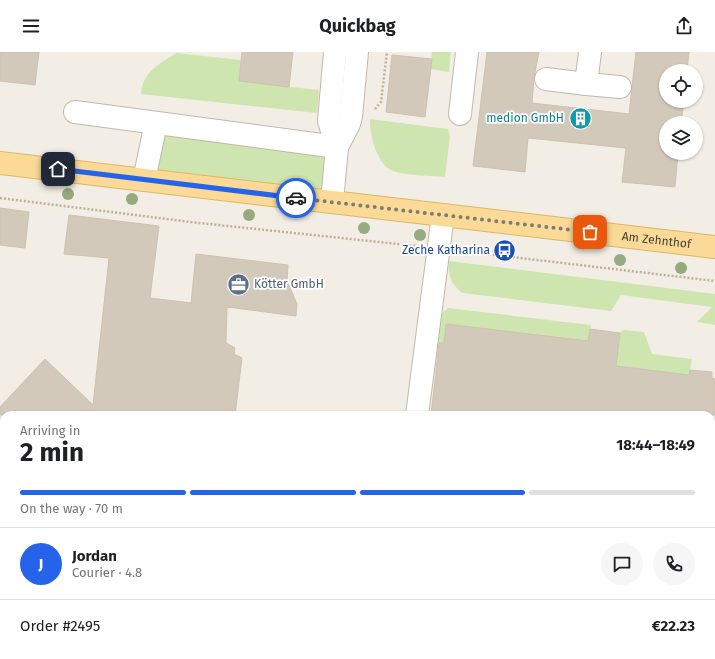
<!DOCTYPE html>
<meta charset="utf-8">
<style>
:root{--surface:#fff;--page:#f6f6f6;--text:#202124;--muted:#757577;--line:#e0e0e0;--accent:#2563eb}
body{margin:0;font-family:"Fira Sans",sans-serif;background:var(--page);color:var(--text);height:100vh;display:flex;flex-direction:column;font-size:15px;white-space:nowrap}
*{box-sizing:border-box;margin:0}
p{font-size:13px;color:var(--muted)}
.icon{flex:none;width:22px;height:22px;fill:none;stroke:currentColor;stroke-width:2;stroke-linecap:round;stroke-linejoin:round}
.map{position:relative;flex:1;overflow:hidden}
.details{position:absolute;left:0px;top:359px;width:715px;height:248px;display:flex;flex-direction:column;background:var(--surface);border-radius:12px 12px 0 0;box-shadow:0 1px 3px #0004}
.details>*{flex:none}
.controls{position:absolute;left:659px;top:12px;display:grid;gap:8px}
.controls a{display:grid;place-items:center;width:44px;height:44px;border-radius:50%;background:var(--surface);box-shadow:0 1px 3px #0004;font-size:20px}
.pin{position:absolute;display:grid;place-items:center;width:34px;height:34px;color:#fff;margin:-17px;border-radius:8px;box-shadow:0 2px 6px #0006}
.courier{position:absolute;display:grid;place-items:center;width:40px;height:40px;margin:-20px;border:3px solid #2563eb;border-radius:50%;background:#fff;color:#222;box-shadow:0 1px 5px #0007}
.head em{font-style:normal;font-weight:700}
.head div{display:flex;flex-direction:column-reverse}
.head{display:flex;align-items:center;justify-content:space-between;height:68px;padding:0 20px}
h1{font-size:26px;font-weight:700;line-height:30px}
.bar{display:grid;grid-template-columns:repeat(4,1fr);gap:6px 4px;align-content:center;height:48px;padding:0 20px}
.bar i{height:5px;border-radius:3px;background:var(--line)}
.bar .selected{background:var(--accent)}
.bar p{grid-column:span 4}
.line{display:flex;align-items:center;gap:10px;padding:0 20px;border-top:1px solid var(--line)}
.line div{flex:1}
.round{display:grid;place-items:center;flex:none;width:42px;height:42px;border-radius:21px;background:var(--page)}
header{display:flex;justify-content:space-between;align-items:center;height:52px;padding:0 20px;background:var(--surface);font-size:18px;font-weight:700}
.map>svg:first-child{display:block}
.green{fill:#cfe5af}
.building{fill:#d3c9bb;stroke:#cec1af}
.lines{fill:none;stroke-linecap:round;stroke-linejoin:round}
.minor-casing{stroke:#c0b8ab;stroke-width:24}
.major-casing{stroke:#dfb666;stroke-width:24}
.path{stroke:#beb09a;stroke-width:2.5;stroke-dasharray:2 2;stroke-linecap:butt}
.minor{stroke:#fff;stroke-width:22}
.major{stroke:#fada96;stroke-width:22}
.tree{fill:#95ab7f}
.done{stroke:#817c73;stroke-width:4;stroke-dasharray:0 7.2}
.route{stroke:#2563eb;stroke-width:5}
.labels{text-anchor:middle;dominant-baseline:central;stroke-width:3.5;stroke-linejoin:round;paint-order:stroke}
.culture-label{font-size:12px;fill:#0d838f;stroke:#fff;text-anchor:end}
.street-label{font-size:12px;fill:#443e35;stroke:#fff}
.transit-label{font-size:12px;fill:#164399;stroke:#fff;text-anchor:end}
.service-label{font-size:12px;fill:#4e5e75;stroke:#fff;text-anchor:start}
</style>
<header><svg class="icon" aria-label="menu" viewBox="0 0 24 24"><path d="M4 6h16M4 12h16M4 18h16"/></svg>Quickbag<svg class="icon" aria-label="share" viewBox="0 0 24 24"><path d="M12 15V3M7 8l5-5 5 5M5 13v7h14v-7"/></svg></header>
<div class="map">
<svg width="715" height="607" viewBox="0 0 715 607">
<rect width="100%" height="100%" fill="#f2eee5"/>
<g class="green">
<polygon points="432,0 451,0 449,20 430,17"/>
<path d="M 176,1 L 241,8 L 239,29 L 319,38 L 317,61 L 141,42 C 143,19 158,13 176,1 Z"/>
<path d="M 370,67 L 448,77 L 450,84 L 445,125 C 433,124 402,123 393,119 C 377,113 369,82 370,67 Z"/>
<polygon points="158,76 335,98 330,145 151,122"/>
<path d="M 449,209 L 715,242 L 715,273 L 697,270 L 712,255 L 621,243 L 611,259 L 462,241 C 450,230 448,225 449,209 Z"/>
<polygon points="448,256 591,273 588,289 439,291 435,289 441,262"/>
<polygon points="623,278 644,280 652,302 692,307 689,323 616,314 620,281"/>
<polygon points="618,603 690,603 689,607 623,607"/>
</g>
<g class="building">
<polygon points="0,0 39,0 35,33 0,29"/>
<polygon points="242,0 293,0 289,35 239,29"/>
<polygon points="487,0 539,0 534,25 532,51 629,62 636,0 689,0 687,19 666,19 666,49 684,49 681,71 666,71 666,101 678,101 675,135 622,130 626,96 528,86 525,120 473,114"/>
<polygon points="392,3 432,7 425,65 386,60"/>
<polygon points="0,156 29,160 25,196 0,193"/>
<polygon points="69,163 159,174 150,246 191,251 196,202 288,213 287,229 297,252 296,264 227,255 226,291 235,296 234,302 242,306 235,363 0,363 0,355 45,307 93,353 109,206 64,202"/>
<polygon points="446,272 588,289 590,277 620,281 616,314 689,323 690,318 712,320 712,326 715,327 715,363 431,363 439,291 444,291"/>
</g>
<g class="lines">
<defs>
<g id="minor">
<polyline points="335,0 329,69 337,95"/>
<polyline points="546,27 586,32 590,0"/>
<polyline points="586,32 620,35"/>
<polyline points="75,60 337,95"/>
<polyline points="460,62 467,0"/>
<polyline points="144,128 156,71"/>
<polyline points="332,150 337,95 349,72 351,65 357,0"/>
<polyline points="417,363 443,163"/>
<polyline points="0,600 7,607"/>
<polyline points="91,607 95,603"/>
<polyline points="269,607 273,603"/>
<polyline points="361,607 365,603"/>
</g>
<g id="major">
<path id="s1" d="M 0,111 L 715,195"/>
</g>
</defs>
<use href="#minor" class="minor-casing"/>
<use href="#major" class="major-casing"/>
<g class="path">
<polyline points="375,57 381,50 387,0"/>
<polyline points="0,146 190,170 417,194"/>
<polyline points="461,199 715,229"/>
<polyline points="711,577 715,578"/>
<polyline points="607,603 611,607"/>
</g>
<use href="#minor" class="minor"/>
<use href="#major" class="major"/>
</g>
<g class="tree">
<circle cx="68" cy="142" r="6"/>
<circle cx="132" cy="147" r="6"/>
<circle cx="249" cy="163" r="6"/>
<circle cx="364" cy="176" r="6"/>
<circle cx="420" cy="183" r="6"/>
<circle cx="620" cy="208" r="6"/>
<circle cx="681" cy="216" r="6"/>
</g>
<g class="lines">
<polyline class="done" points="296,146 590,180"/>
<polyline class="route" points="58,117 296,146"/>
</g>
<defs>
<symbol id="building-disc" viewBox="-11 -11 22 22"><circle r="9.5" fill="#0f9aa8" stroke="#fff"/><path d="M-4-6H4V6H1V3H-1V6H-4ZM-2.5-4.3h1.7v1.8h-1.7ZM.8-4.3h1.7v1.8H.8ZM-2.5-1h1.7V.8h-1.7ZM.8-1h1.7V.8H.8Z" fill="#fff"/></symbol>
<symbol id="bus-disc" viewBox="-11 -11 22 22"><circle r="9.5" fill="#1a4fb4" stroke="#fff"/><path d="M-5-6H5V4H4V6H2V4H-2V6H-4V4H-5ZM-3.5-4V0h7V-4ZM-3.5 1.2v1.5H-2V1.2ZM2 1.2v1.5H3.5V1.2Z" fill="#fff"/></symbol>
<symbol id="office-disc" viewBox="-11 -11 22 22"><circle r="9.5" fill="#5c6f8a" stroke="#fff"/><path d="M-6-3h4V-5.5h4V-3h4V5H-6ZM-1-4.5V-3h2v-1.5ZM-6 0V1H6V0Z" fill="#fff"/></symbol>
</defs>
<g fill-rule="evenodd">
<use href="#building-disc" x="568" y="54" width="25" height="25"/>
<use href="#bus-disc" x="492" y="186" width="25" height="25"/>
<use href="#office-disc" x="226" y="220" width="25" height="25"/>
</g>
<g class="labels">
<g class="culture-label">
<text x="564" y="66">medion GmbH</text>
</g>
<g class="street-label">
<text stroke="none"><textPath href="#s1" startOffset="661">Am Zehnthof</textPath></text>
</g>
<g class="transit-label">
<text x="490" y="198">Zeche Katharina</text>
</g>
<g class="service-label">
<text x="254" y="232">Kötter GmbH</text>
</g>
</g>
</svg>
<div class="controls">
<a><svg class="icon" aria-label="locate" viewBox="0 0 24 24"><circle cx="12" cy="12" r="6"/><path d="M12 2v4M12 18v4M2 12h4M18 12h4"/></svg></a>
<a><svg class="icon" aria-label="layers" viewBox="0 0 24 24"><path d="M12 4l9 5-9 5-9-5zM3 14l9 5 9-5"/></svg></a>
</div>
<div class="pin" style="left:590px;top:180px;background:#ea580c"><svg class="icon" aria-label="bag" viewBox="0 0 24 24"><path d="M5 8h14l-1 12H6zM9 8a3 3 0 0 1 6 0"/></svg></div>
<div class="pin" style="left:58px;top:117px;background:#1f2937"><svg class="icon" aria-label="home" viewBox="0 0 24 24"><path d="M3 11l9-7 9 7M6 9v11h12V9"/></svg></div>
<div class="courier" style="left:296px;top:146px"><svg class="icon" aria-label="car" viewBox="0 0 24 24"><path d="M5 17H2v-5l4-1 3-4h7l3 4 3 1v5h-3M9 17h6M6 11h13"/><circle cx="7" cy="17" r="2"/><circle cx="17" cy="17" r="2"/></svg></div>
<section class="details">
<div class="head"><div><h1>2 min</h1><p>Arriving in</p></div><em>18:44–18:49</em></div>
<div class="bar"><i class="selected"></i><i class="selected"></i><i class="selected"></i><i></i><p>On the way · 70 m</p></div>
<div class="line" style="height:72px"><b class="round" style="background:var(--accent);color:#fff">J</b><div><b>Jordan</b><p>Courier · 4.8</p></div><a class="round"><svg class="icon" aria-label="chat" viewBox="0 0 24 24"><path d="M4 5h16v11H9l-5 4z"/></svg></a><a class="round"><svg class="icon" aria-label="phone" viewBox="0 0 24 24"><path d="M5 4h4l2 5-3 2q2 4 5 5l2-3 5 2v4C11 20 4 13 5 4z"/></svg></a></div>
<div class="line" style="height:52px"><div>Order #2495</div><b>€22.23</b></div>
</section>
</div>
